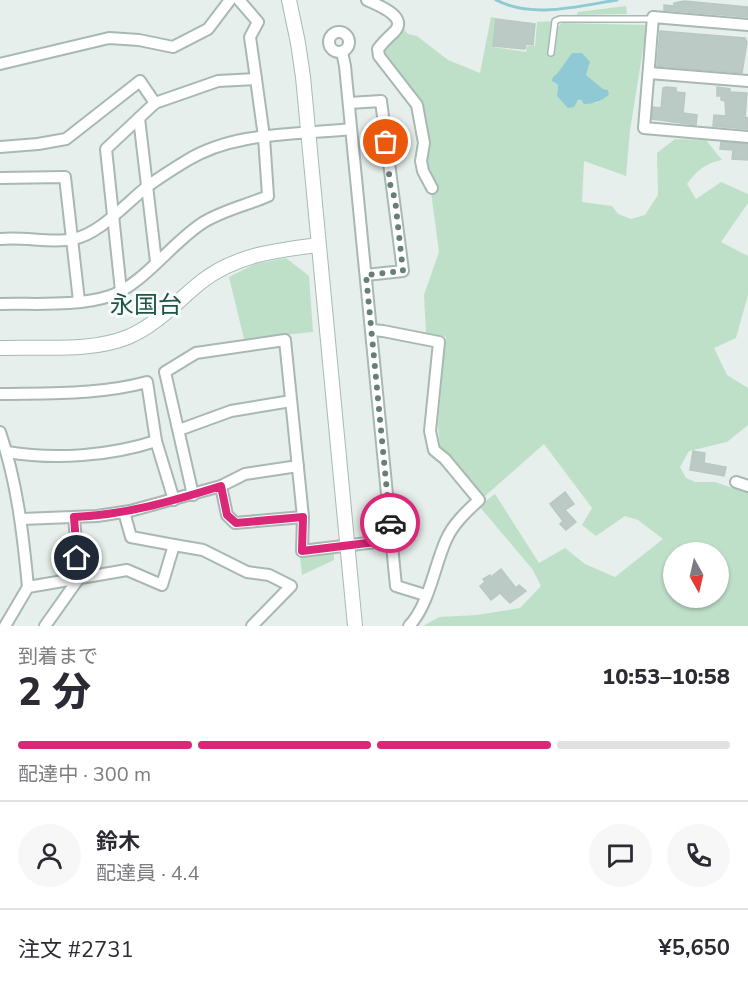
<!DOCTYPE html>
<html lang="ja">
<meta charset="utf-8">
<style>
:root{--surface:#fff;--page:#f7f7f7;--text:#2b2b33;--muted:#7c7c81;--line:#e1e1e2;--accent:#db2777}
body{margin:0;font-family:"Nunito Sans","Noto Sans JP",sans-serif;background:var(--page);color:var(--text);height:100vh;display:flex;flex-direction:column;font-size:22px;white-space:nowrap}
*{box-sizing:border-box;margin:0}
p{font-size:20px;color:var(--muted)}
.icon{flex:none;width:33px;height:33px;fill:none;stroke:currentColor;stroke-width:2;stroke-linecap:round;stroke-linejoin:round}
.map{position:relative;height:626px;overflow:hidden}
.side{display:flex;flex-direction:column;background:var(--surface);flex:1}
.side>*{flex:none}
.needle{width:39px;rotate:172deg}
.controls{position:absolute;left:663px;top:542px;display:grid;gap:12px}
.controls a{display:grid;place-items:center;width:66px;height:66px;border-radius:50%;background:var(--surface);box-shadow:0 2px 4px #0004;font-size:30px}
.pin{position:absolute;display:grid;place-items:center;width:51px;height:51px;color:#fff;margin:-26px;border:3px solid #fff;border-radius:50%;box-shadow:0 2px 6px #0007}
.courier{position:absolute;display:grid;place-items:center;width:60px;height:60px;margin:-30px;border:4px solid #db2777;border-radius:50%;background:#fff;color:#222;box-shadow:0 2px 8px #0007}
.head em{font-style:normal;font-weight:800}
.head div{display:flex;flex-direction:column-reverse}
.head{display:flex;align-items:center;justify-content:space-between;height:102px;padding:0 18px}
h1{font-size:39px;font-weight:800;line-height:45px}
.bar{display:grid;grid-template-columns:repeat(4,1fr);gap:9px 6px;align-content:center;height:72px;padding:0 18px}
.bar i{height:8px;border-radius:4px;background:var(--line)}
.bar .current{background:var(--accent)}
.bar p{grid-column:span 4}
.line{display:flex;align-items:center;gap:15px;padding:0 18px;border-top:2px solid var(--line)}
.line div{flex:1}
.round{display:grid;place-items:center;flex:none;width:63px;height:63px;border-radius:32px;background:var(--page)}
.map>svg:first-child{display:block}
.green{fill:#bfe0c8;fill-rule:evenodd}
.water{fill:#8ec9d4}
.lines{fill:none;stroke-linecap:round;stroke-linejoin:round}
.stream{stroke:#8ec9d4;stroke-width:3}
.building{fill:#bbcac4;stroke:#b8c9c2;stroke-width:1.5}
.lane-casing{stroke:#a8b8b2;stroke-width:8}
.street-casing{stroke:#a8b8b2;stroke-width:14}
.secondary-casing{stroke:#a4bbb3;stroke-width:16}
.lane{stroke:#fff;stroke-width:5}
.street{stroke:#fff;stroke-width:10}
.secondary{stroke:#fff;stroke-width:14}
.done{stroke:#687f78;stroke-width:6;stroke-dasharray:0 10.8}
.route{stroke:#db2777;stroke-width:8}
.labels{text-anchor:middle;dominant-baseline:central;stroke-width:6;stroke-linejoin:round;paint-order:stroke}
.quarter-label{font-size:24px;fill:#1f5548;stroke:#f7fbf9}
</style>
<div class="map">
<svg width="748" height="626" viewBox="0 0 748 626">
<rect width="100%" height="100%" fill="#e6efeb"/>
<g class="green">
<polygon points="626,6 627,14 577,15 578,12"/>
<path d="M 491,17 L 496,18 L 493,47 L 526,52 L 527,46 L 535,46 L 537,22 L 553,21 L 550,56 L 554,57 L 558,27 L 562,23 L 647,25 L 630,130 L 626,176 L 584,161 L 582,202 L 612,206 L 618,214 L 631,219 L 645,215 L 658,195 L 657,153 L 675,139 L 706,140 L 722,160 C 706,163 697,170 687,184 L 696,199 L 721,182 L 748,194 L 748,203 L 721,242 L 748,256 L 748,295 L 736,338 L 714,348 L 727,375 L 748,388 L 748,425 L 727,442 L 689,451 L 680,467 L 686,478 L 695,482 L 715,482 L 748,493 L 748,626 L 423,626 L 439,617 L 477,615 L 520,608 L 541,586 L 533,570 L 479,506 L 495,494 L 539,563 L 565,548 L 585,564 L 615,577 L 663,539 L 638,520 L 625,516 L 596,536 L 582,525 L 592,508 L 544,444 L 484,497 L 440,446 L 438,425 L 446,337 L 426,333 L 424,295 L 439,252 L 431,192 L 425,174 L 418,106 L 380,53 L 399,23 L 408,34 L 417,36 L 448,60 L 480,73 ZM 590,65 L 585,72 L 586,75 L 609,95 L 596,103 L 577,100 L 569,108 L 557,96 L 558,85 L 554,83 L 553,77 ZM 674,552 L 718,552 L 718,597 L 674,597 Z"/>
<polygon points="286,258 309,276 313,332 244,339 229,277 255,264"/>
<polygon points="334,554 334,560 302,575 300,557"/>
</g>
<path class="water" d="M 572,53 L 582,53 L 590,62 L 586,75 L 603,89 L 608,90 L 609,95 C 601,101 594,104 584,104 L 581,100 L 578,100 L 574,107 L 568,108 L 557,96 L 558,85 L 552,81 L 553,77 L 557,74 Z"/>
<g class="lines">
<path class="stream" d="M 496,0 C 533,19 579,6 617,0"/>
</g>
<g class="building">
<polygon points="684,1 748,7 748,17 664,10 664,5 674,6 674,3"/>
<polygon points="496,19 535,24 533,45 526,44 525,49 493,46"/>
<polygon points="660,31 745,38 747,42 742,73 657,66"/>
<polygon points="666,87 676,88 676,92 685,93 683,113 697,115 696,125 652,119 653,107 661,108 663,88"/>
<polygon points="717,87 730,89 730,92 747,93 745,117 748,118 748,129 713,126 714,115 726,116 725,101 721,100 721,96 717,96"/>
<polygon points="721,142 748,144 748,160 732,159 733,150 720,149"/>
<polygon points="693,451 705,453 704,463 726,467 724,476 690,470"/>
<polygon points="565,492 574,504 565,510 576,522 566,530 560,524 563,521 550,504"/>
<polygon points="501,569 516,588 519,585 526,591 510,603 500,593 491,600 480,586 485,582 483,579 490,575 491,577"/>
</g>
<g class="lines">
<defs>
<polyline id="lane" points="551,53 555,21 560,19 652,19"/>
<g id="street">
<polyline points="239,0 258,22 250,37 256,79"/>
<path d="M 367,0 C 377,5 408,16 395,31 C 389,37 383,42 378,49 L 379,56 L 417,105 L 424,143 L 421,161 L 423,171 L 432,188"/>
<polyline points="748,25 653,17 644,128 748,137"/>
<circle cx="339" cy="42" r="10"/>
<polyline points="342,52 345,66 396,586 425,595"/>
<polyline points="0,64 109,38 139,40 173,47 208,29 230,0"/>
<polyline points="649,73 748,81"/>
<polyline points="349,103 381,101 403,271 366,275"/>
<polyline points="0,147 38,144 66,139 140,81 155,103"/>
<polyline points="0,178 65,177 79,301"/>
<path d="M 0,239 C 23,236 52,244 73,239 C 100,234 126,203 148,186 C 160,177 173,169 186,161 C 234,131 297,135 351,129"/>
<polyline points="121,291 106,149 139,118"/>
<path d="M 0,304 C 35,303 76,307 110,296 C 144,284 173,241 204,222 C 224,210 247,205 268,196 L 264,137 L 256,79 L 218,81 L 155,103 L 139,118 L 156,262"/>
<path d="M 372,330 L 383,331 L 439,342 L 430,431 L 434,450 L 445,459 L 479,500 C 466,512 453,524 446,540 C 434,567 429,605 409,626"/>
<path d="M 0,394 C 49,393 99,395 147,382 L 156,441 L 174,500"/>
<polyline points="179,430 231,411 291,401"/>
<path d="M 0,432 C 17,482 23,534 28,587 L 127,570 L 162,585 L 174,545 L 203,550 L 247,572 L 269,575 L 291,586 L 252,626"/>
<path d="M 7,452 C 55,460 110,456 156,441"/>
<polyline points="736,482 748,486"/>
<polyline points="221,486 245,474 298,466"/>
<polyline points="193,495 165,372 196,353 285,340 303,517 302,551 392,540"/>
<polyline points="124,512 131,537 174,545"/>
<polyline points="22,519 97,516 130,511 221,486 227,515 235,523 303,517"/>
<polyline points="5,626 28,587"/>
<polyline points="45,626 79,578 74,517"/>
</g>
<g id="secondary">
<polyline points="289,0 298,43 303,77 355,626"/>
<path d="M 0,348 C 42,346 88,353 128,337 C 157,325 177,301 201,282 C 235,255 277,250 318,245"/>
</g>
</defs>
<use href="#lane" class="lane-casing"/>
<use href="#street" class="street-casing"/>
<use href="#secondary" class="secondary-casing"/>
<use href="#lane" class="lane"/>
<use href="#street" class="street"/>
<use href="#secondary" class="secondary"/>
</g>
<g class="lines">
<polyline class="done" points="386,142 390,184 395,199 403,271 366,275 390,523"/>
<path class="route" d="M 77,558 L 74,517 C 125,515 173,501 221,486 L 227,515 L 236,523 L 303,517 L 302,551 L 392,540 L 390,523"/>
</g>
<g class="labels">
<g class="quarter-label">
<text x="146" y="305">永国台</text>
</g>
</g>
</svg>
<div class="controls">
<a><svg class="needle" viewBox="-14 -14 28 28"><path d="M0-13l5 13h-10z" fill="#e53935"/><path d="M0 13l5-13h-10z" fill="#7c7c81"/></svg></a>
</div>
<div class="pin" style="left:386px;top:142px;background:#ea580c"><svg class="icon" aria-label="bag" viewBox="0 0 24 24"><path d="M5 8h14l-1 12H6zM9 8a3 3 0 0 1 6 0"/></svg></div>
<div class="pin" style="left:77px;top:558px;background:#1f2937"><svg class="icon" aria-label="home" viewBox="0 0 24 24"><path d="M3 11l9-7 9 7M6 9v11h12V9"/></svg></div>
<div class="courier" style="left:390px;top:523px"><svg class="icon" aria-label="car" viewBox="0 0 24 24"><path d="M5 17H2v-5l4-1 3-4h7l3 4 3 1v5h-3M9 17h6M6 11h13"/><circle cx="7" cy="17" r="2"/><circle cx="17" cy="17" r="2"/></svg></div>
</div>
<section class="side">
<div class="head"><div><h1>2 分</h1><p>到着まで</p></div><em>10:53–10:58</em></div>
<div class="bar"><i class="current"></i><i class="current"></i><i class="current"></i><i></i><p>配達中 · 300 m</p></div>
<div class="line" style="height:108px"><a class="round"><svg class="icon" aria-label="person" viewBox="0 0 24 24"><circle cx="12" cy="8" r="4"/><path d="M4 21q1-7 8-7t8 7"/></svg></a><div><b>鈴木</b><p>配達員 · 4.4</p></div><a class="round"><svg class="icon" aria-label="chat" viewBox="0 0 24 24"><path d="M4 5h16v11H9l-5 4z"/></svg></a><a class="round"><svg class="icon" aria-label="phone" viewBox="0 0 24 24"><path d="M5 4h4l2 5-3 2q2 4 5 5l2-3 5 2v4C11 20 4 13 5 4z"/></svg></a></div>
<div class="line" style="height:78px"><div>注文 #2731</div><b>¥5,650</b></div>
</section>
